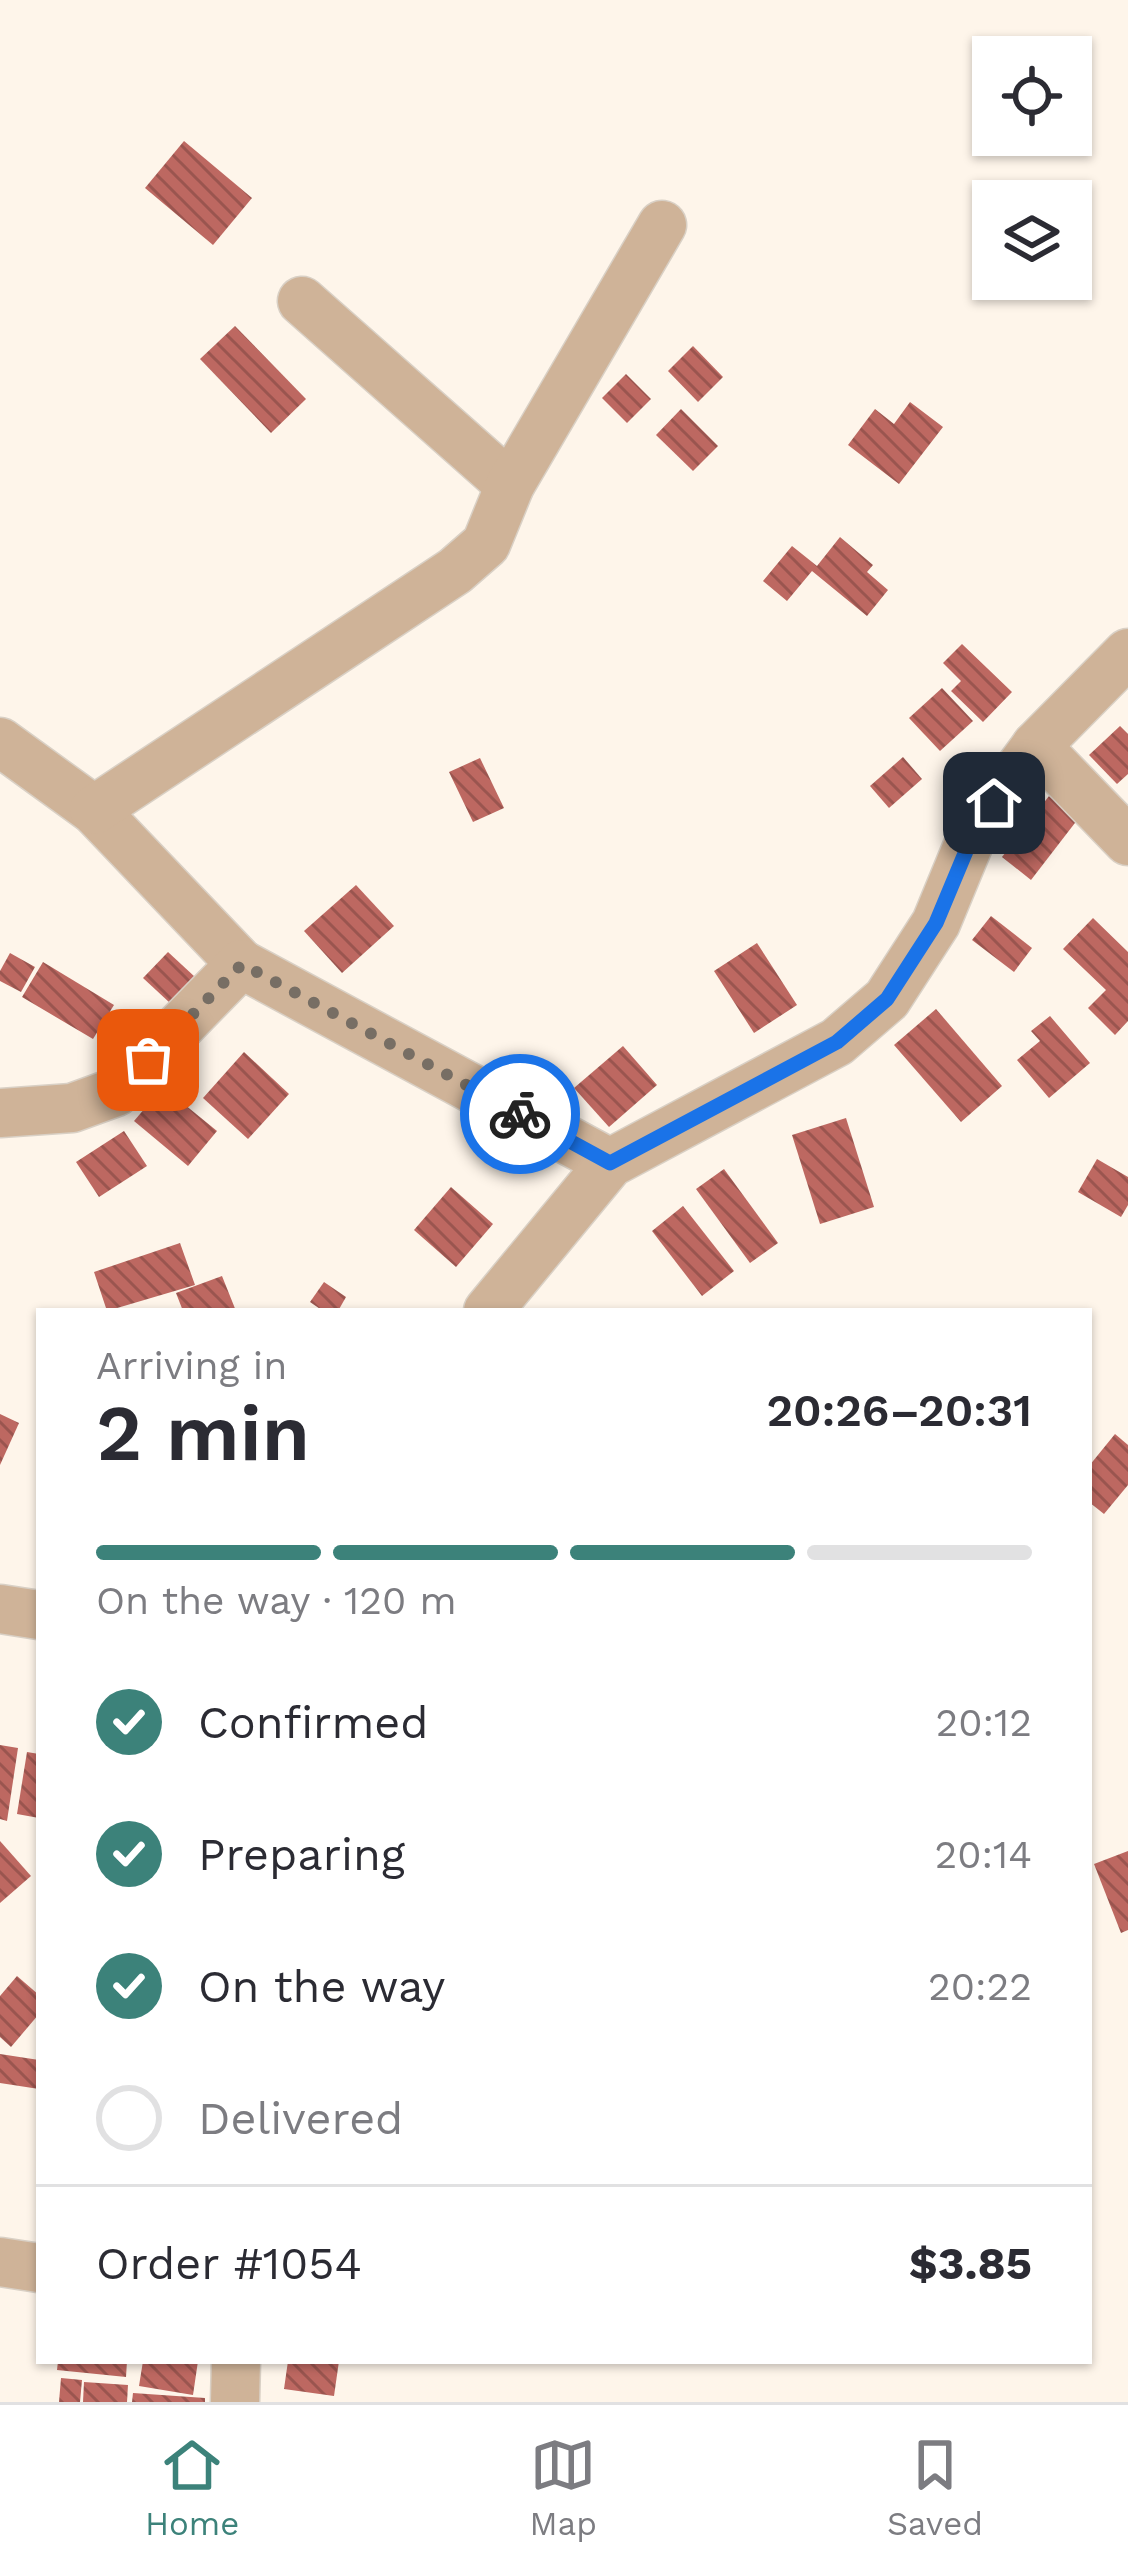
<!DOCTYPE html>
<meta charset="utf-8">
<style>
:root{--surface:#fff;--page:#f2f2f3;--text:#2b2b33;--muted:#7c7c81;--line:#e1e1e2;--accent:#3c827a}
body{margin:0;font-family:"Work Sans",sans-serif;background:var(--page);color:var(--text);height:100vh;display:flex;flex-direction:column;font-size:45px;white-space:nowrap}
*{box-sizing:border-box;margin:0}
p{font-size:39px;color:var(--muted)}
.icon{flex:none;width:66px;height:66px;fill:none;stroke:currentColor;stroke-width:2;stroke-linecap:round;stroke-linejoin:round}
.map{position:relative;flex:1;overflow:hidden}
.sheet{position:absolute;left:36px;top:1308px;width:1056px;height:1056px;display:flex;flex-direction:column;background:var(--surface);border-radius:0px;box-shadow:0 3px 9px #0004}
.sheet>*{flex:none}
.fabs{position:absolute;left:972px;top:36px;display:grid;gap:24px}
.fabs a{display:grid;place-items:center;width:120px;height:120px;border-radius:0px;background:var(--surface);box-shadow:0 3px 9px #0004;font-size:60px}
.pin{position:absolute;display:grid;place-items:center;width:102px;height:102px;color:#fff;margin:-51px;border-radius:24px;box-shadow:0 6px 18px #0006}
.courier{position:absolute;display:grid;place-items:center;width:120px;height:120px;margin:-60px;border:9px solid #1a73e8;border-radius:50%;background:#fff;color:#222;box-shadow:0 3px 15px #0007}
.summary em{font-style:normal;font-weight:600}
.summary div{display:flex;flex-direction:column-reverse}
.summary{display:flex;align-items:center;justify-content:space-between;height:204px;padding:0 60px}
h1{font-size:78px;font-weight:600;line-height:90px}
.bar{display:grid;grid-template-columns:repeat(4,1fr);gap:18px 12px;align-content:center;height:144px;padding:0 60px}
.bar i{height:15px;border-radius:9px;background:var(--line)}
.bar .active{background:var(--accent)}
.bar p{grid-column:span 4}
.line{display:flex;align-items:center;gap:30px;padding:0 60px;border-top:3px solid var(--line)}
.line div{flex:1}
ol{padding:0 60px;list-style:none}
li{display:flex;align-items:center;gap:36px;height:132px}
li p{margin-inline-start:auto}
li .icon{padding:12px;border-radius:50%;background:var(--accent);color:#fff;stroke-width:4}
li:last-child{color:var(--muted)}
li i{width:66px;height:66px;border:6px solid var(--line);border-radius:50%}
.tab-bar{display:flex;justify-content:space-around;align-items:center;height:168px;border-top:3px solid var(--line);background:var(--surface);font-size:33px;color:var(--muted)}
.tab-bar a{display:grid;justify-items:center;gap:6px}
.tab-bar .active{color:var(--accent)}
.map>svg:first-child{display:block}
.building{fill:url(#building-back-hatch)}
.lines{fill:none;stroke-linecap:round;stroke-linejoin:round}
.minor-casing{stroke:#d9d0c5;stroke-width:51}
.minor{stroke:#cfb398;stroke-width:48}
.done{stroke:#776e64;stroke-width:12;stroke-dasharray:0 21.6}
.route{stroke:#1a73e8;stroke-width:15}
</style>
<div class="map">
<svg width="1128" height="2402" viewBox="0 0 1128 2402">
<defs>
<pattern id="building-back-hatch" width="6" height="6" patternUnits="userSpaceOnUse" patternTransform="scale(3)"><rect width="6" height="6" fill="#bd6861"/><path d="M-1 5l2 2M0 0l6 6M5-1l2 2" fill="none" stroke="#9a554f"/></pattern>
</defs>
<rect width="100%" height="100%" fill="#fef5ea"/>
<g class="building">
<polygon points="184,141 252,198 213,245 145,188"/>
<polygon points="235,326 306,399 271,433 200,359"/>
<polygon points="693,346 723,377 698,402 668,371"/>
<polygon points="626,374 651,399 627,423 602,398"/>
<polygon points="910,402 943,427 899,484 848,445 875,409 894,424"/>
<polygon points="681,409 718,446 693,471 656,435"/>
<polygon points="840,537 873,565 867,572 888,590 867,616 812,571 787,601 763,581 792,546 817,566"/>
<polygon points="962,644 1012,692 983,722 951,691 961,681 943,663"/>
<polygon points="942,688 973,721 940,751 909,718"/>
<polygon points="1120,726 1128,734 1128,774 1117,784 1089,755"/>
<polygon points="903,757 922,779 889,808 870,786"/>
<polygon points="480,758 504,808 473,822 449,772"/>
<polygon points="1049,796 1078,819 1031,880 1002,857"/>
<polygon points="356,885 394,926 342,973 304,931"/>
<polygon points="991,916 1032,948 1014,972 972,940"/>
<polygon points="1093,918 1128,952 1128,1021 1115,1035 1088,1008 1106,990 1063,949"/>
<polygon points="757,943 797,1005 754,1033 714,971"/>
<polygon points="168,952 195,977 170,1003 143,978"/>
<polygon points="10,953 35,967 21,992 0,981 0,971"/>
<polygon points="43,962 114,1005 93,1039 22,997"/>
<polygon points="936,1009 1002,1086 961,1122 894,1045"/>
<polygon points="1050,1016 1090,1063 1049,1098 1017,1060 1040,1041 1031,1031"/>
<polygon points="623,1046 657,1085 609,1127 574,1088"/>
<polygon points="244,1052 289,1094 248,1139 203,1098"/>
<polygon points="163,1087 217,1131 188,1166 134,1121"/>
<polygon points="846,1118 874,1207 820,1224 792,1135"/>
<polygon points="124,1131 147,1166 99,1197 76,1162"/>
<polygon points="1097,1159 1128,1177 1128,1205 1121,1217 1078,1192"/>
<polygon points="724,1169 778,1243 750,1263 696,1189"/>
<polygon points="451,1187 493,1224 456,1267 414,1230"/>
<polygon points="683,1206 734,1271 702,1296 652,1231"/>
<polygon points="180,1243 195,1285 107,1311 94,1272"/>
<polygon points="222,1276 236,1311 183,1311 176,1293"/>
<polygon points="324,1282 346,1297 338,1311 323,1311 310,1302"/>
<polygon points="0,1414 19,1423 0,1465"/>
<polygon points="1115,1434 1128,1445 1128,1485 1104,1514 1089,1502 1089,1466"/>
<polygon points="0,1745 18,1748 7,1821 0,1819"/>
<polygon points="27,1752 39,1754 39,1818 17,1814"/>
<polygon points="0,1841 31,1876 0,1903"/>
<polygon points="1128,1851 1128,1930 1121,1933 1094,1864"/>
<polygon points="17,1976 39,1995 39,2014 11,2047 0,2037 0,1996"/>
<polygon points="0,2054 39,2060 39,2089 0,2083"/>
<polygon points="58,2361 127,2361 126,2377 57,2370"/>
<polygon points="143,2361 198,2361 193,2395 139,2386"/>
<polygon points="288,2361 339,2361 334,2396 284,2389"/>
<polygon points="61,2378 82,2380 80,2402 59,2402"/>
<polygon points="84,2382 128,2385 127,2402 83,2402"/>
<polygon points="133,2393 205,2398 205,2402 132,2402"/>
</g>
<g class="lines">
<defs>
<g id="minor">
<polyline points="302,301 510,485"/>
<polyline points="0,742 94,810 241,964"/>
<polyline points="1036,746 1128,841"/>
<polyline points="94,810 455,571 486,544 510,485 662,225"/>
<polyline points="0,1113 72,1108 116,1092 241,964 610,1163"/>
<polyline points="488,1311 610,1163 837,1042 887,999 936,923 974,831 1036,746 1128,653"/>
<polyline points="0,1609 39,1615"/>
<polyline points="0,2262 39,2268"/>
<polyline points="235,2402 236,2361"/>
</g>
</defs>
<use href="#minor" class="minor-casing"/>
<use href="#minor" class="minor"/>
</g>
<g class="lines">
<polyline class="done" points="148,1060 242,964 520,1114"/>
<polyline class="route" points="520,1114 610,1163 837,1042 887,999 936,923 974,832 994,803"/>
</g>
</svg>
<div class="fabs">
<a><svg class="icon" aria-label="locate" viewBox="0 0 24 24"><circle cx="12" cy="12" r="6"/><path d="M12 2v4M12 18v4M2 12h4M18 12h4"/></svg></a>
<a><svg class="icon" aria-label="layers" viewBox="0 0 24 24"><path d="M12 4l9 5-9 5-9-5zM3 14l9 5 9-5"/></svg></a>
</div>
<div class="pin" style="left:148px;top:1060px;background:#ea580c"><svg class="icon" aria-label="bag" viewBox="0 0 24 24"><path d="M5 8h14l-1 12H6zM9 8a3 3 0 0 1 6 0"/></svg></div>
<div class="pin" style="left:994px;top:803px;background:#1f2937"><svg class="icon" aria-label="home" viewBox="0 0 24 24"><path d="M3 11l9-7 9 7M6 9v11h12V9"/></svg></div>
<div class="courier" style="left:520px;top:1114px"><svg class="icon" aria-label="bike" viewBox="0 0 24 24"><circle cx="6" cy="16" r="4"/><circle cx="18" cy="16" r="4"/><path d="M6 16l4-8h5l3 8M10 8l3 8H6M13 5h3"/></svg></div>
<section class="sheet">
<div class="summary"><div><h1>2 min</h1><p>Arriving in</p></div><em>20:26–20:31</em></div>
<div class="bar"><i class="active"></i><i class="active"></i><i class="active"></i><i></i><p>On the way · 120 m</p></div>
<ol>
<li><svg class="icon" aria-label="check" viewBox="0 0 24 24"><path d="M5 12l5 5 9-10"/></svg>Confirmed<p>20:12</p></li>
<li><svg class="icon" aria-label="check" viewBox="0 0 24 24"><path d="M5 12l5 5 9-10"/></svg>Preparing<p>20:14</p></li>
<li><svg class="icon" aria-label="check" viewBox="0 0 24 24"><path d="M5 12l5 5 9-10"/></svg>On the way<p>20:22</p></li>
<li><i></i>Delivered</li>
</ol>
<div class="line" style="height:156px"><div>Order #1054</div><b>$3.85</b></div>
</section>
</div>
<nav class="tab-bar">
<a class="active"><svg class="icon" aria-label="home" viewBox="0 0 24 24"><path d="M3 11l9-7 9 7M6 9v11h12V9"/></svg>Home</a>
<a><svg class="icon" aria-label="map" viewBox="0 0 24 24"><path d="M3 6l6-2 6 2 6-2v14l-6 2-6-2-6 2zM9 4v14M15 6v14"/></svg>Map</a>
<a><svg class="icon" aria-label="saved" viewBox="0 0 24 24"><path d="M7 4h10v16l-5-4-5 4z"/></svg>Saved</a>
</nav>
